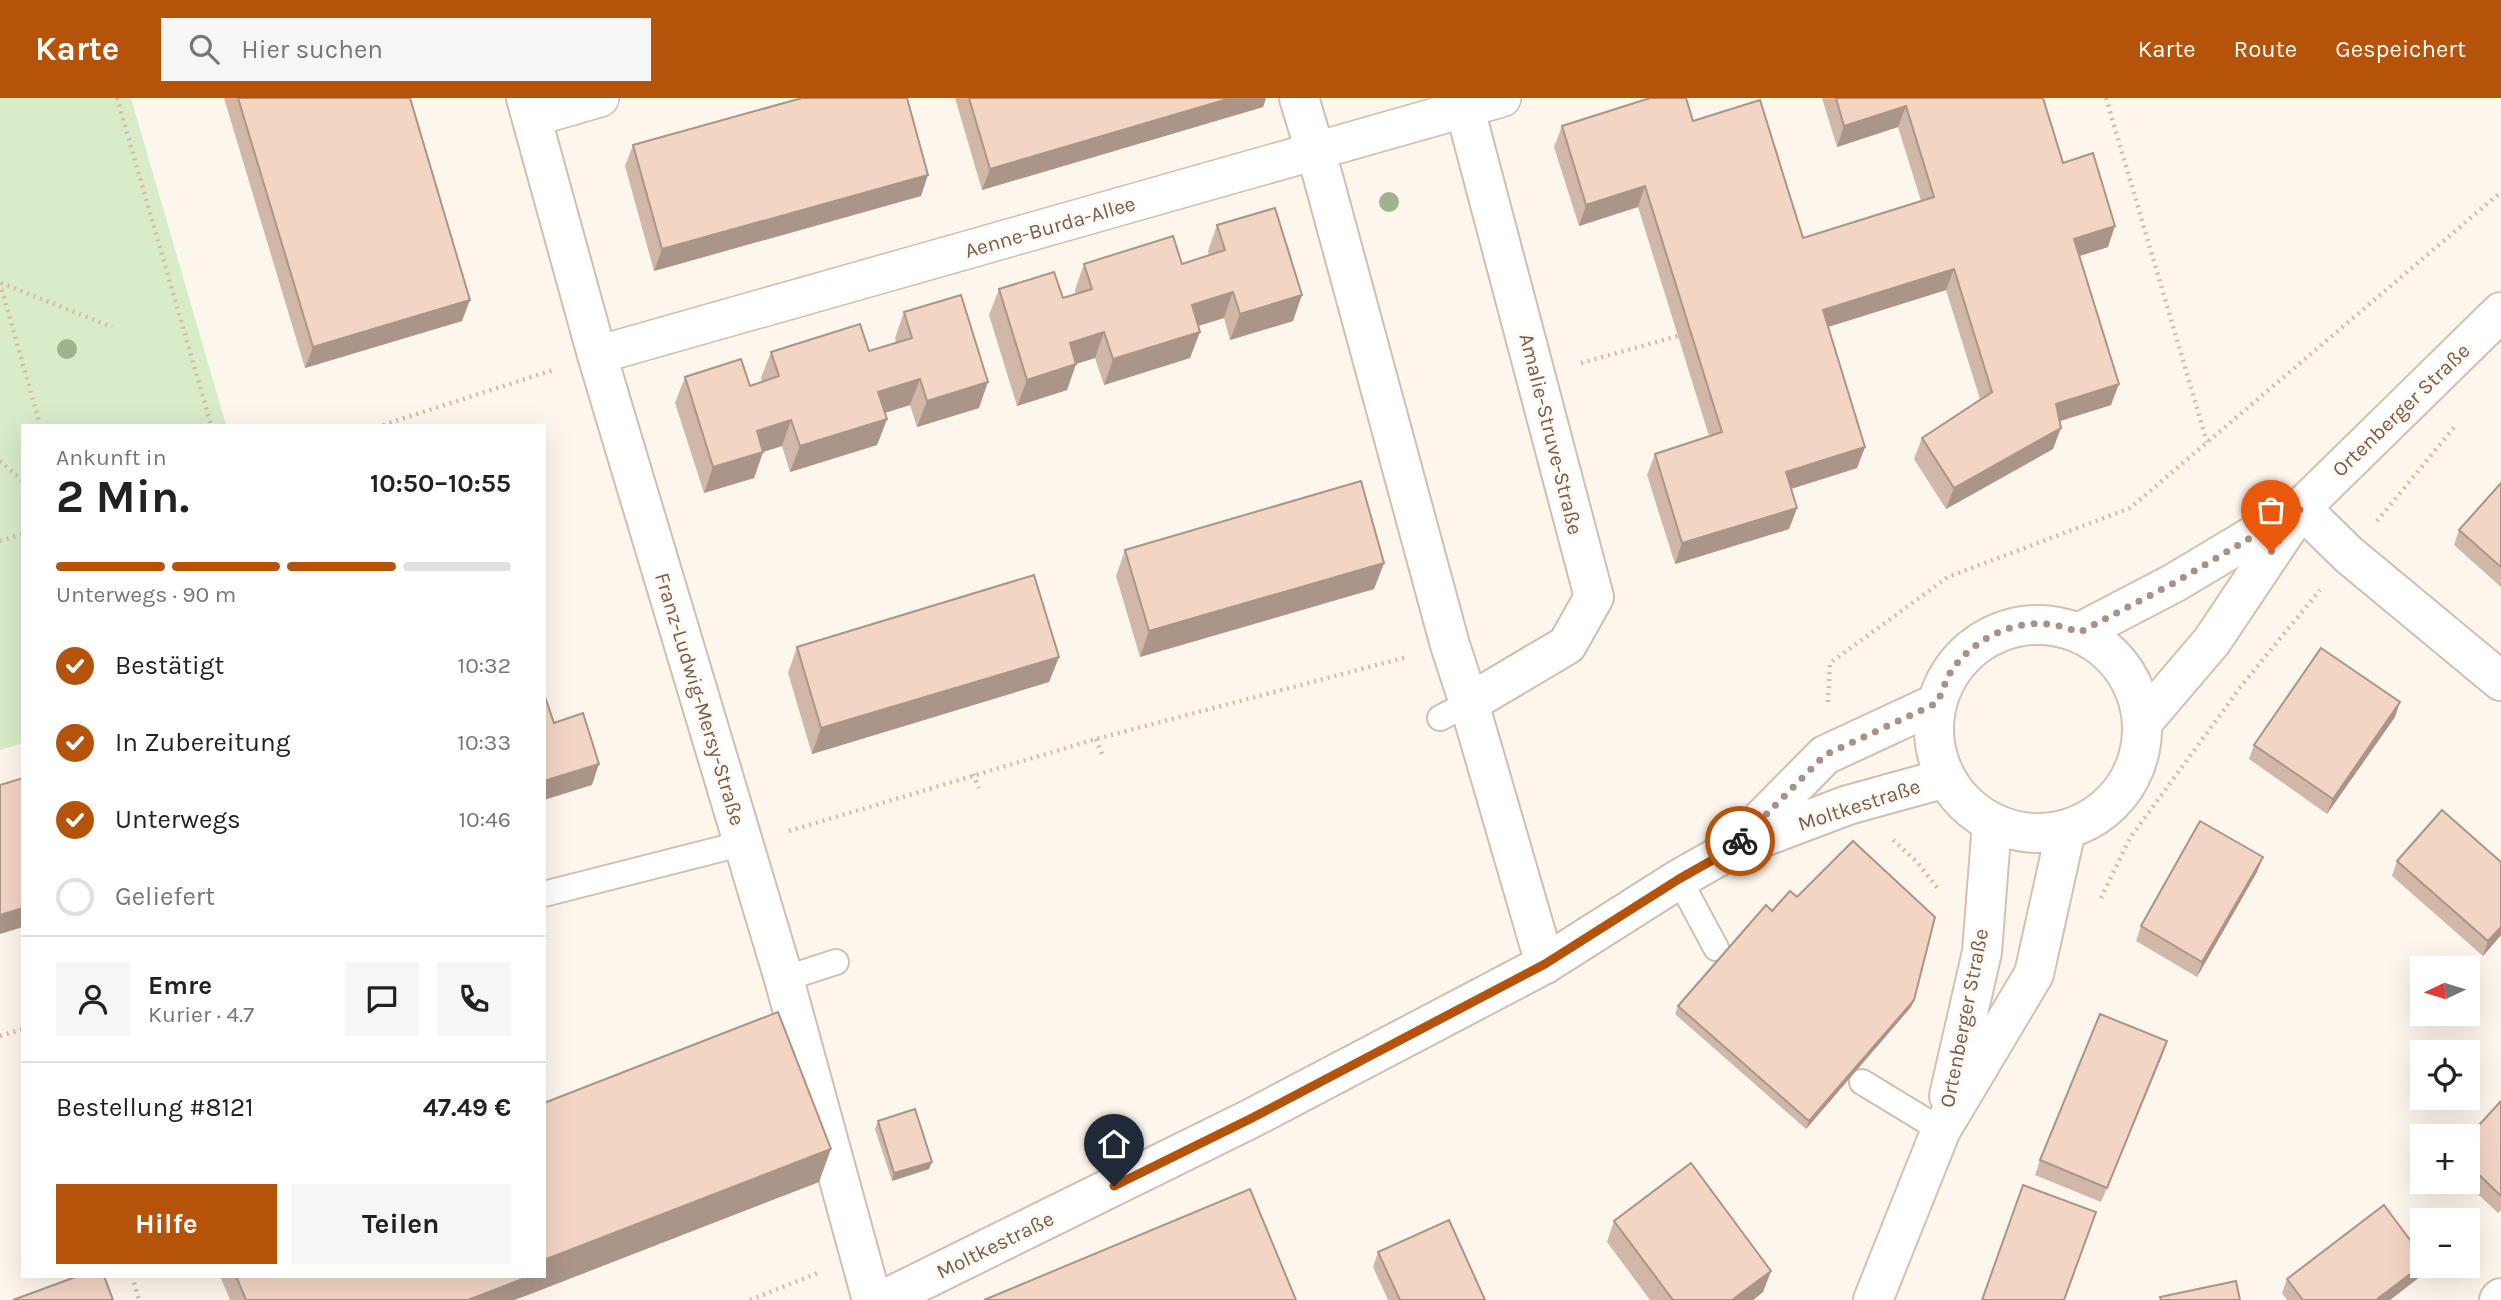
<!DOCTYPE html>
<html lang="de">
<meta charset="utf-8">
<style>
:root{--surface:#fff;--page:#f6f6f6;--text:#222;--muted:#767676;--line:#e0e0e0;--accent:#b45309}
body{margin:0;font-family:Karla,sans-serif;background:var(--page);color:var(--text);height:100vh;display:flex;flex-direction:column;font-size:26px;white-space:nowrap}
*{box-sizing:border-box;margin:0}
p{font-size:23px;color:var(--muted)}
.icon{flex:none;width:38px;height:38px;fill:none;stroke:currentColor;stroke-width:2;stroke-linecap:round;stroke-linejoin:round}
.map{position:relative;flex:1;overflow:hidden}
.drawer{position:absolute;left:21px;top:326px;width:525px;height:854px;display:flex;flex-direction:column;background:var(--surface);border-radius:0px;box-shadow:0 7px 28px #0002}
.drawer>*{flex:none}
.needle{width:46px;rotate:266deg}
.fabs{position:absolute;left:2410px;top:858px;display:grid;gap:14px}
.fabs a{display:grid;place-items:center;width:70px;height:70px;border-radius:0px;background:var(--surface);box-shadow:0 7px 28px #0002;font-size:35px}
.pin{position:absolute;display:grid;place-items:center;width:60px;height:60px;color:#fff;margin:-72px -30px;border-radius:50% 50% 50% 0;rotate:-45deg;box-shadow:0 0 7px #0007}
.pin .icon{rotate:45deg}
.courier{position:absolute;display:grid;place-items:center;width:70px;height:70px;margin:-35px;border:5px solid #b45309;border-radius:50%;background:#fff;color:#222;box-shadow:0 2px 9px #0007}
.overview em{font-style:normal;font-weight:700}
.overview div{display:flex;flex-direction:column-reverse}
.overview{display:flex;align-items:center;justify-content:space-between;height:119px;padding:0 35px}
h1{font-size:46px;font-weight:700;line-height:52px}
.bar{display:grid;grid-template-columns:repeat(4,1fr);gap:10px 7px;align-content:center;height:84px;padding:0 35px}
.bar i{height:9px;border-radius:5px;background:var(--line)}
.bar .active{background:var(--accent)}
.bar p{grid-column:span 4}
.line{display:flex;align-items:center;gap:18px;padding:0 35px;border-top:2px solid var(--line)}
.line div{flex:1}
.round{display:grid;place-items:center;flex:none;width:74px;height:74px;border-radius:0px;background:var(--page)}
ol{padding:0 35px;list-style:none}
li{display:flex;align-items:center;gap:21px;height:77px}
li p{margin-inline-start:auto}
li .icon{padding:7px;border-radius:50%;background:var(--accent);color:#fff;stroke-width:4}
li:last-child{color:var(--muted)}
li i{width:38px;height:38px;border:4px solid var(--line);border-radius:50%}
.action{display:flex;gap:14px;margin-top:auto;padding:14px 35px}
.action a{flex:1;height:80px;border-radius:0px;background:var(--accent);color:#fff;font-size:28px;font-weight:700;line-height:80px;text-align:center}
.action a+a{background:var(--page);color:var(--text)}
header{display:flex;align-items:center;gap:42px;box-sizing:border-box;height:98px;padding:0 35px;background:var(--accent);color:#fff}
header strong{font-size:33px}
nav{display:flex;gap:38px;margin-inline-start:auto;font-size:24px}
.search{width:490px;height:63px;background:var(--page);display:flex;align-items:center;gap:18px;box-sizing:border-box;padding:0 24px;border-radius:0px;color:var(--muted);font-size:26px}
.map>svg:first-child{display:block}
.green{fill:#d8ecc9}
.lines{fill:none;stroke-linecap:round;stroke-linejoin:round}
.service-casing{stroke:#d1beb0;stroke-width:28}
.pedestrian-casing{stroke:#d1beb0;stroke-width:40}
.minor-casing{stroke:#d1beb0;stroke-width:42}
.tertiary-casing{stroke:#d1beb0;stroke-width:42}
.secondary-casing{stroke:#d6c0b0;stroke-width:42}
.path{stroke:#d9b8a5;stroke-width:4.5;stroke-dasharray:2 5;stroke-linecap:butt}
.service{stroke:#fff;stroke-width:24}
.pedestrian{stroke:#fff;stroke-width:37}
.minor{stroke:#fff;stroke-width:38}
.tertiary{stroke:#fff;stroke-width:38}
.secondary{stroke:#fff;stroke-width:38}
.tree{fill:#a0b28e}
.wall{fill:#d1b7a8}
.shaded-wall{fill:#aa9588}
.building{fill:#f3d5c3;stroke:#aa9588;stroke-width:2}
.done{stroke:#a89285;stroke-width:7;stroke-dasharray:0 12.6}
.route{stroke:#b45309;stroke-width:9}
.labels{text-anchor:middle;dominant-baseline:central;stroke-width:6;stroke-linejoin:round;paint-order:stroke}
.street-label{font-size:21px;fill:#7a5c4d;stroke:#fffaf3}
</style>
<header>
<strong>Karte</strong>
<div class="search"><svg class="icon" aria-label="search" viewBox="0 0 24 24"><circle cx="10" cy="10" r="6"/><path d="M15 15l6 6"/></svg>Hier suchen</div>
<nav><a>Karte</a><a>Route</a><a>Gespeichert</a></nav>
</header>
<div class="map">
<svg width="2501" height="1202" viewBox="0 0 2501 1202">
<rect width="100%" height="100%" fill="#fdf6ec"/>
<polygon class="green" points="0,0 131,0 226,327 23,327 23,645 0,652"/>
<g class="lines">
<defs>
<g id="service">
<polyline points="1440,620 1469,605"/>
<polyline points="1679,781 1716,850"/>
<polyline points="544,796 744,745"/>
<polyline points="784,881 836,864"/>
<polyline points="1862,984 1941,1032"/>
</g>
<g id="pedestrian">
<polyline points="531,20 600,0"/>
<polyline points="597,257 1502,0"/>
</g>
<g id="minor">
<polyline points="526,0 597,257 784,881 872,1202"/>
<polyline points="1299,0 1323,79 1450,547 1469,605 1545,866"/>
<polyline points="1462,0 1594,499 1567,547 1469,605"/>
<polyline points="2301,410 2349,457 2501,583"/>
<polyline points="2499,1202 2501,1200"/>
</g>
<g id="tertiary">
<polyline points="1741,742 1825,657 1937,605"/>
<polyline points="883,1202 1252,1020 1545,866 1679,781 1732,751 1848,707 1946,680"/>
</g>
<g id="secondary">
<circle cx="2038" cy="631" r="104"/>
<polyline points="2080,534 2174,485 2291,415"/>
<polyline points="2143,624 2212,543 2301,410 2501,214"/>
<polyline points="1949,998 1982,854 1992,725"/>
<polyline points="1873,1202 1941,1032 2034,876 2066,732"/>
</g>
</defs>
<use href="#service" class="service-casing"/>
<use href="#pedestrian" class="pedestrian-casing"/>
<use href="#minor" class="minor-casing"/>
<use href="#tertiary" class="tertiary-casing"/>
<use href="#secondary" class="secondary-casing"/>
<g class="path">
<polyline points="117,0 211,327"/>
<polyline points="2106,0 2207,344"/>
<polyline points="0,185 40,327"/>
<polyline points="1,185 112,229"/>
<polyline points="1581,265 1678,238"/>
<polyline points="383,327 553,272"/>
<polyline points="0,363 23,383"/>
<polyline points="2377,423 2456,327"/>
<polyline points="0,443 23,436"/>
<polyline points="1828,604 1830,565 1948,479 2130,410 2501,94"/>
<polyline points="1096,641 1102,656"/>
<polyline points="973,676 979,690"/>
<polyline points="789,733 1096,641 1407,559"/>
<polyline points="1893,742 1917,764 1939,792"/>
<polyline points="2101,800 2130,740 2242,587 2320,492"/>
<polyline points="0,938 23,931"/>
<polyline points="132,1178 139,1202"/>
<polyline points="750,1202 818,1175"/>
</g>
<use href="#service" class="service"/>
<use href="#pedestrian" class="pedestrian"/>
<use href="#minor" class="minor"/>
<use href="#tertiary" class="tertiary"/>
<use href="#secondary" class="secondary"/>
</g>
<g class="tree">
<circle cx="1389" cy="104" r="10"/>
<circle cx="67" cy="251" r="10"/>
</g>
<g class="wall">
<polygon points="224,0 410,0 462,223 305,270"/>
<polygon points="955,0 1266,0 1263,9 982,92"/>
<polygon points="1822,0 2043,0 2063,65 2108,149 2079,158 2111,307 2059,323 2053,351 1946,411 1914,361 1922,340 1980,301 1946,192 1828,229 1865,349 1857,370 1791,391 1797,410 1789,431 1675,466 1647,377 1655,356 1709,338 1638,109 1579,128 1554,49 1562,28 1693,23 1803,140 1921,103 1898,29 1837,49"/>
<polygon points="633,47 921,98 654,173 625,68"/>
<polygon points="1217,127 1293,223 1230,242 1224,220 1198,228 1190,260 1104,287 1095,260 1076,266 1067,292 1017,308 989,217 999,191 1063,200 1076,196 1075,192 1084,166 1182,166 1209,157 1208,153"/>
<polygon points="904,214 979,310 917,329 910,307 885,315 887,321 877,347 790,374 782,348 763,354 754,380 704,395 675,305 685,279 750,288 762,284 761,280 771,254 869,253 896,245 895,240"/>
<polygon points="2501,385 2501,489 2454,447 2459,432"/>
<polygon points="1125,452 1384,465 1374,491 1140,559 1116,478"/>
<polygon points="797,549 1059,559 1049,584 812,656 788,575"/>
<polygon points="2395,619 2327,716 2249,661 2254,647"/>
<polygon points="2397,763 2501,837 2483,858 2392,778"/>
<polygon points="2257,774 2197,879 2136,843 2141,828"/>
<polygon points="1772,813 1914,902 1911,909 1806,1031 1675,916 1678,908"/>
<polygon points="2162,958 2101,1104 2035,1077 2040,1062"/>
<polygon points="2501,1003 2501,1112 2498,1115 2464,1083 2468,1083 2468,1039"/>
<polygon points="544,1005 819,1084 514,1202 230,1202 220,1178 544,1178"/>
<polygon points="878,1023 929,1071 892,1083 875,1031"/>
<polygon points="1614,1123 1771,1173 1763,1194 1753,1202 1650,1202 1607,1144"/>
<polygon points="1378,1154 1485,1202 1388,1202 1373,1169"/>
<polygon points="2421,1178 2390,1202 2287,1202 2282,1195 2287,1181"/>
</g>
<g class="shaded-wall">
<polygon points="1231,0 1266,0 1263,9 982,92 990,71"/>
<polygon points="1906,8 1898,29 1837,49 1844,28"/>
<polygon points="928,77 921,98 654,173 662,151"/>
<polygon points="1645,88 1638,109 1579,128 1586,107"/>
<polygon points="2115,128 2108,149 2067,162 2074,141"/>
<polygon points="1954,171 1946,192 1815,233 1823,212"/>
<polygon points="1233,194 1224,220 1182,233 1192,207"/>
<polygon points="1302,197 1293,223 1230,242 1240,216"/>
<polygon points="470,202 462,223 305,270 313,249"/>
<polygon points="1104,234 1095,260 1076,266 1067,292 1017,308 1027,282 1070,245"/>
<polygon points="1200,234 1190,260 1104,287 1113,261"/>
<polygon points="920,281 910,307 868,320 878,294"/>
<polygon points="988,284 979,310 917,329 927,303"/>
<polygon points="2119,286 2111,307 2048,327 2056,306"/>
<polygon points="887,321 877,347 790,374 800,348"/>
<polygon points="791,322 782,348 763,354 754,380 704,395 713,369 757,333"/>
<polygon points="2061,330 2053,351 1946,411 1954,390"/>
<polygon points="1865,349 1857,370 1778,395 1786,374"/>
<polygon points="1797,410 1789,431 1675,466 1682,445"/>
<polygon points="1384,465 1374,491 1140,559 1149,533"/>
<polygon points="1059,559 1049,584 812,656 821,630"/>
<polygon points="2400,604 2395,619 2327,716 2333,701"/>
<polygon points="599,666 592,687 544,702 544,683"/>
<polygon points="2263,759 2257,774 2197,879 2202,864"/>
<polygon points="23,810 23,829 0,836 0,817"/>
<polygon points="2501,829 2501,837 2483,858 2488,843"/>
<polygon points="1914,902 1911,909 1806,1031 1809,1023"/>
<polygon points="2167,943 2162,958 2101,1104 2107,1090"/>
<polygon points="831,1051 819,1084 533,1195 539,1178 544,1178 544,1162"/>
<polygon points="932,1064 929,1071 892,1083 894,1075"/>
<polygon points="2422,1167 2425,1167 2421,1178 2390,1202 2376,1202"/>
<polygon points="1771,1173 1763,1194 1753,1202 1732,1202"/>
<polygon points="530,1178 539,1178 533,1195 514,1202 468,1202"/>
</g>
<g class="building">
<polygon points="238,0 410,0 470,202 313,249"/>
<polygon points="802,0 907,0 928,77 662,151 633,47"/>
<polygon points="969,0 1231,0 990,71"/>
<polygon points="1650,0 1686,0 1693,23 1760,2 1803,140 1934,99 1906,8 1844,28 1836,0 2043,0 2063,65 2093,55 2115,128 2074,141 2119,286 2056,306 2061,330 1954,390 1922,340 1992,294 1954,171 1823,212 1865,349 1786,374 1797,410 1682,445 1655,356 1722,334 1645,88 1586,107 1562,28"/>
<polygon points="1275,110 1302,197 1240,216 1233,194 1192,207 1200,234 1113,261 1104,234 1070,245 1076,266 1027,282 999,191 1054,174 1063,200 1092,191 1084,166 1173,138 1182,166 1225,152 1217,127"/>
<polygon points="961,197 988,284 927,303 920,281 878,294 887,321 800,348 791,322 757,333 763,354 713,369 685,279 741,261 750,288 779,278 771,254 860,226 869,253 912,240 904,214"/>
<polygon points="1361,383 1384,465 1149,533 1125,452"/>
<polygon points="2501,385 2501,469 2459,432"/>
<polygon points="1034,477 1059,559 821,630 797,549"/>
<polygon points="2321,550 2400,604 2333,701 2254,647"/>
<polygon points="544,596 554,625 583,615 599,666 544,683"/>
<polygon points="23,680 23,810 0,817 0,687"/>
<polygon points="2442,712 2501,764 2501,829 2488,843 2397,763"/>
<polygon points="2200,723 2263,759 2202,864 2141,828"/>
<polygon points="1853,743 1935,819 1914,902 1809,1023 1678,908 1766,807 1772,813 1790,793 1797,799"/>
<polygon points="778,914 831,1051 544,1162 544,1005"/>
<polygon points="2100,916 2167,943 2107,1090 2040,1062"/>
<polygon points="2501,1003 2501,1098 2468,1066 2468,1039"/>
<polygon points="915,1011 932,1064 894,1075 878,1023"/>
<polygon points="1691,1065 1771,1173 1732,1202 1673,1202 1614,1123"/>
<polygon points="2023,1087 2096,1114 2064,1202 1982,1202"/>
<polygon points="1250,1091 1296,1202 984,1202"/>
<polygon points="2384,1107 2422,1158 2422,1167 2376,1202 2303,1202 2287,1181"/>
<polygon points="1449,1122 1485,1202 1400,1202 1378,1154"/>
<polygon points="78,1178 104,1178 113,1202 13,1202"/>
<polygon points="236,1178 530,1178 468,1202 246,1202"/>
<polygon points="2236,1183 2240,1202 2161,1202 2160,1199"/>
</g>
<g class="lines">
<path class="done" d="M 1740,743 L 1825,657 L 1937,605 C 1942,595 1945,584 1950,575 C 1971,542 2014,520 2053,527 C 2062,528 2071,532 2080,534 L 2174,485 L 2301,410 L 2271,454"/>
<polyline class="route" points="1114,1088 1252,1020 1545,866 1679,781 1732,751 1740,743"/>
</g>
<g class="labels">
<g class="street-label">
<text transform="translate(1050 129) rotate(-16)">Aenne-Burda-Allee</text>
<text transform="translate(2401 312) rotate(-44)">Ortenberger Straße</text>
<text transform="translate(1551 336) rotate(76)">Amalie-Struve-Straße</text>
<text transform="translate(700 601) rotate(73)">Franz-Ludwig-Mersy-Straße</text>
<text transform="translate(1859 707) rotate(-18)">Moltkestraße</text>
<text transform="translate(1964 920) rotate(-79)">Ortenberger Straße</text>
<text transform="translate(995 1147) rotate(-26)">Moltkestraße</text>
</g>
</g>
</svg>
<div class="fabs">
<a><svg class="needle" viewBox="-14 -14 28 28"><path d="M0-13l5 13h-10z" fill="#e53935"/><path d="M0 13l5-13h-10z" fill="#767676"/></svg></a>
<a><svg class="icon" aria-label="locate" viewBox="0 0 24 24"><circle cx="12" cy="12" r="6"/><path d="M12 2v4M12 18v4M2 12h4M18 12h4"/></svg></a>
<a>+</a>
<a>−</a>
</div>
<div class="pin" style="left:2271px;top:454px;background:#ea580c"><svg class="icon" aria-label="bag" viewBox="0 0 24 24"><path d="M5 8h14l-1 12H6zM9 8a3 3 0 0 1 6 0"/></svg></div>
<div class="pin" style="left:1114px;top:1088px;background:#1f2937"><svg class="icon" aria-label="home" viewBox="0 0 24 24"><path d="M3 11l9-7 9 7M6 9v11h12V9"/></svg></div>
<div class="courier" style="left:1740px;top:743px"><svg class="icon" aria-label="bike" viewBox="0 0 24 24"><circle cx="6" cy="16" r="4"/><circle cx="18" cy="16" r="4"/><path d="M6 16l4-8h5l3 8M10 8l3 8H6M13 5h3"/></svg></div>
<section class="drawer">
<div class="overview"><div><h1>2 Min.</h1><p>Ankunft in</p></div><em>10:50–10:55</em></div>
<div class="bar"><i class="active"></i><i class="active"></i><i class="active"></i><i></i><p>Unterwegs · 90 m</p></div>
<ol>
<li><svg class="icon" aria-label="check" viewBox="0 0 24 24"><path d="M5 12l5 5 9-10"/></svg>Bestätigt<p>10:32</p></li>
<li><svg class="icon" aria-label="check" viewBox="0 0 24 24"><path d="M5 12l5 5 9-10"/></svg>In Zubereitung<p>10:33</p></li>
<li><svg class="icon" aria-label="check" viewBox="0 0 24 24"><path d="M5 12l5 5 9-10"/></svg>Unterwegs<p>10:46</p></li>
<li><i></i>Geliefert</li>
</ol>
<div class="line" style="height:126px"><a class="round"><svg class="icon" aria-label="person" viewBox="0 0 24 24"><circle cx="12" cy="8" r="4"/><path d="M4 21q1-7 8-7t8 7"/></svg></a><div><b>Emre</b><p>Kurier · 4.7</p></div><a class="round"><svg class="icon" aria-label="chat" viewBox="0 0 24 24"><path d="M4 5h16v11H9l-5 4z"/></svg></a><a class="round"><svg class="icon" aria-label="phone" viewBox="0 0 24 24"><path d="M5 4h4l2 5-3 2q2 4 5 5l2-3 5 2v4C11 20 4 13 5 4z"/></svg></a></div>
<div class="line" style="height:91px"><div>Bestellung #8121</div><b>47.49 €</b></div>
<div class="action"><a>Hilfe</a><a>Teilen</a></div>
</section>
</div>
